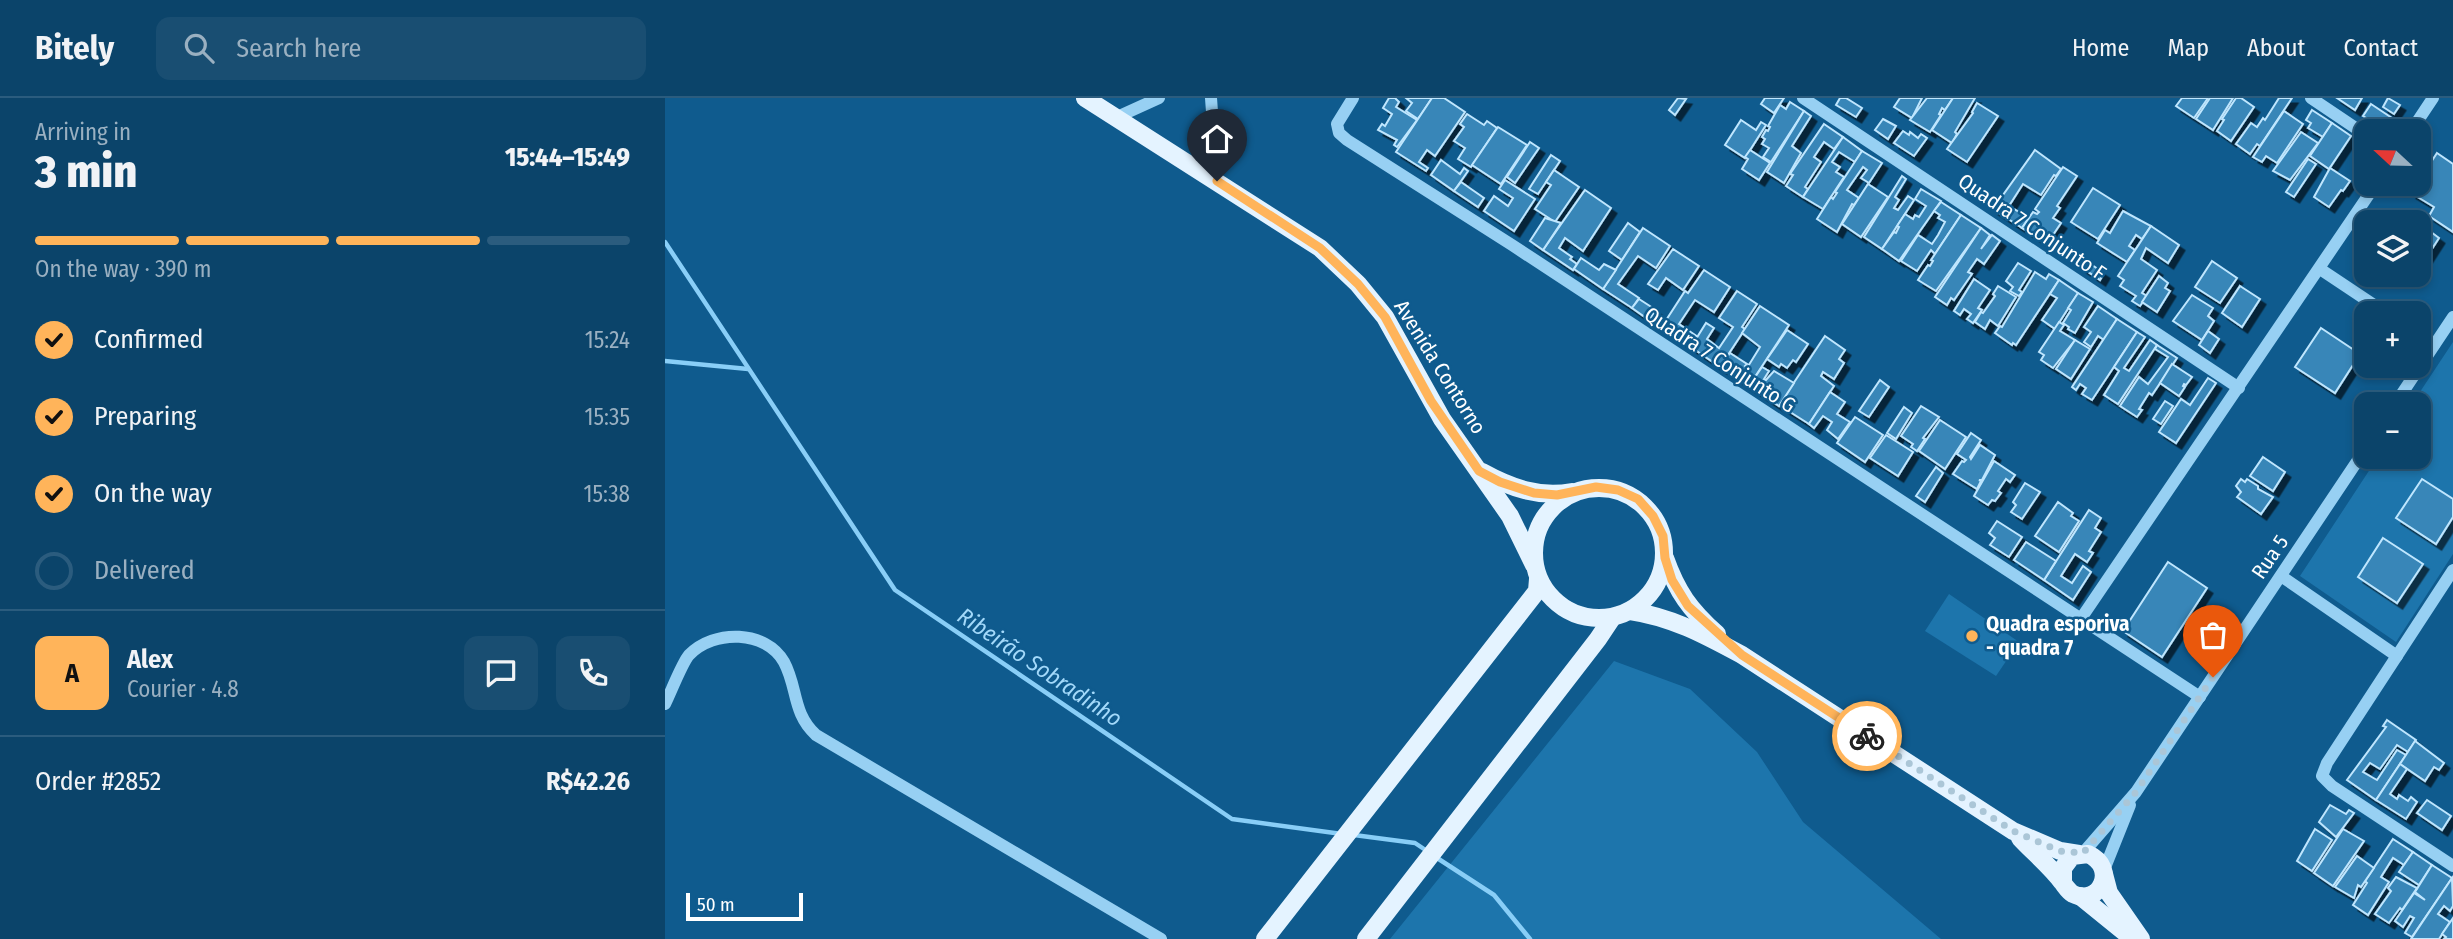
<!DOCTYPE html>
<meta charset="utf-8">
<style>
:root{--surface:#0b446a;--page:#194e72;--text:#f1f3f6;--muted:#9ab0c1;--line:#2b5c7e;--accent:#ffb45a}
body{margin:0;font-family:"Fira Sans Condensed",sans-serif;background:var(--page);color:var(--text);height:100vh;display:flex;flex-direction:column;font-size:26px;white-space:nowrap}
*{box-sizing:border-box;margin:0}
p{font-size:23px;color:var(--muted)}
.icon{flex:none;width:38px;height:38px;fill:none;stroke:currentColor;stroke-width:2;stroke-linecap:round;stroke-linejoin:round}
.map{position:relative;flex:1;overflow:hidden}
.details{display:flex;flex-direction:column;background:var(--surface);width:665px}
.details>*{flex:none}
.needle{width:46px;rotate:292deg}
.tools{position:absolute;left:1689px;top:21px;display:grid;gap:14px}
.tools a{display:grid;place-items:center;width:77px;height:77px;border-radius:14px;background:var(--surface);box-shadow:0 4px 10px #0003,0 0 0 2px var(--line);font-size:35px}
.scale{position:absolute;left:21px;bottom:18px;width:117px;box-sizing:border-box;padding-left:7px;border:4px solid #fff;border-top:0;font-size:19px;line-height:24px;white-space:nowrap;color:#fff;-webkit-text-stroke:5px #0f5b8e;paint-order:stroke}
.pin{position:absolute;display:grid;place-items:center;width:60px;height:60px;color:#fff;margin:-72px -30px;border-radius:50% 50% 50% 0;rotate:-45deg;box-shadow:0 0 7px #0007}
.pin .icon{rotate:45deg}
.courier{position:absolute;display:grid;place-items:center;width:70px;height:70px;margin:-35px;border:5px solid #ffb45a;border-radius:50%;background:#fff;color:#222;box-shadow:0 2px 9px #0007}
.head em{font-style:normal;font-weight:800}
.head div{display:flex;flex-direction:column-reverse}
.head{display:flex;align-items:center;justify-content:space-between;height:119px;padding:0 35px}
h1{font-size:46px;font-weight:800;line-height:52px}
.bar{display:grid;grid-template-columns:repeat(4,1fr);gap:10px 7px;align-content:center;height:84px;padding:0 35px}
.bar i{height:9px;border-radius:5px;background:var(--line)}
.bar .selected{background:var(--accent)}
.bar p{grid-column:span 4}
.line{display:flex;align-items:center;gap:18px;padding:0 35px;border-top:2px solid var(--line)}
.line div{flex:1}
.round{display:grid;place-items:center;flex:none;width:74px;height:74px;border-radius:14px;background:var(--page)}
ol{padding:0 35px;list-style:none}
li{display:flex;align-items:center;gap:21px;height:77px}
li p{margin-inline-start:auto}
li .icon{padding:7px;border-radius:50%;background:var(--accent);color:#111;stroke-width:4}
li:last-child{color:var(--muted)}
li i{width:38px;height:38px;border:4px solid var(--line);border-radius:50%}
header{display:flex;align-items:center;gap:42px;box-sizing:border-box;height:98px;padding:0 35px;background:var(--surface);border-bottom:2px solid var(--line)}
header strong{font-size:33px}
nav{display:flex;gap:38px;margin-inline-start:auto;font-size:24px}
.search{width:490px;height:63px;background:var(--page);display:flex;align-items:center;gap:18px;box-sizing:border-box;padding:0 24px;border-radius:14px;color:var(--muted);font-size:26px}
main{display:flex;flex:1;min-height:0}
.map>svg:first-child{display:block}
.green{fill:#1d75ac}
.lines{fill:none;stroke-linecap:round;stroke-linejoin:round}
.stream{stroke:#89cef7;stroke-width:4.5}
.building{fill:#3786b8;stroke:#bfe6fe;stroke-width:2;filter:url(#shadow)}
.minor{stroke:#97d0f3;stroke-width:12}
.major{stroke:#e4f3ff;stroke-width:18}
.done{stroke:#abc6d7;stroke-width:7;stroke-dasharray:0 12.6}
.route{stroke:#ffb45a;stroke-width:9}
.poi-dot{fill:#ffb45a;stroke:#0f5b8e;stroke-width:2.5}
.labels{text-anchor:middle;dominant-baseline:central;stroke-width:5;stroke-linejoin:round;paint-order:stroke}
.street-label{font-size:21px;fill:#fff;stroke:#0f5b8e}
.poi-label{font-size:21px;font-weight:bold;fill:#fff;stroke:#0f5b8e;text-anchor:start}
.water-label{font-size:23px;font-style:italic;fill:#a3d9fa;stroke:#0f5b8e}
</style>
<header>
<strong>Bitely</strong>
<div class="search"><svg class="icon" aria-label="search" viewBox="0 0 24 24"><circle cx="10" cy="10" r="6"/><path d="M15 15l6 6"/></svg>Search here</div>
<nav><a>Home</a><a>Map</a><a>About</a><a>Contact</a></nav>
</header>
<main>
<section class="details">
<div class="head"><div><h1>3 min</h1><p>Arriving in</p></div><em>15:44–15:49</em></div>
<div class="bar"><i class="selected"></i><i class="selected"></i><i class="selected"></i><i></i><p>On the way · 390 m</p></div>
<ol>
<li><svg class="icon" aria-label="check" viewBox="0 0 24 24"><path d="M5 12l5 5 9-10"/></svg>Confirmed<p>15:24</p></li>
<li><svg class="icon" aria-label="check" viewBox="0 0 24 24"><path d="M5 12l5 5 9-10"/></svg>Preparing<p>15:35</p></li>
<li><svg class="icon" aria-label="check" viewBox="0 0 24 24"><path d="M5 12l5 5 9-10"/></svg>On the way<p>15:38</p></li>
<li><i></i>Delivered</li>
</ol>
<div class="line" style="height:126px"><b class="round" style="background:var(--accent);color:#111">A</b><div><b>Alex</b><p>Courier · 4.8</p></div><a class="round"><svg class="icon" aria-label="chat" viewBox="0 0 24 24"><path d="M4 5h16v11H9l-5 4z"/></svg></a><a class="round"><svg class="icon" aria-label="phone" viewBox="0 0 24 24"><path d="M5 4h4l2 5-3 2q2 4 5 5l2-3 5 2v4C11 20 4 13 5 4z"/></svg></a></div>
<div class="line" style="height:91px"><div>Order #2852</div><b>R$42.26</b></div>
</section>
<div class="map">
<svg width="1788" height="841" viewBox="0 0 1788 841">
<defs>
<filter id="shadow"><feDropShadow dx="5.5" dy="5.5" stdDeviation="0" flood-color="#0009"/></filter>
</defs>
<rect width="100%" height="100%" fill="#0f5b8e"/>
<g class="green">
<polygon points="1788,244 1788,456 1731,544 1635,478 1713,359 1754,359 1754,306 1747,306"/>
<polygon points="1284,496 1354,544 1331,578 1260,533"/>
<polygon points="949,563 1025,591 1092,654 1138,724 1276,841 725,841"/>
</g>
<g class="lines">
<g class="stream">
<polyline points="0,144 230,492 567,721 677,736"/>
<polyline points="0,263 83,271"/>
<polyline points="689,737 750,745 762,753"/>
<polyline points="769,758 829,797 865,841"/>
</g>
</g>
<g class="building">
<polygon points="724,0 730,0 734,4 731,9 752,22 732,49 729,47 732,42 713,32 717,26 720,28 727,16 718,10"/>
<polygon points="741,0 767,0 753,21 741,13 747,5"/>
<polygon points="767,0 779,0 800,14 770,58 762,52 754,64 763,70 761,73 731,54"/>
<polygon points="1013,0 1021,1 1010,17 1004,12"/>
<polygon points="1100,0 1119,0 1109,15 1096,6"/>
<polygon points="1175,0 1181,0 1197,10 1191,19 1171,7"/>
<polygon points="1235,0 1257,0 1247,20 1229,9"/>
<polygon points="1262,0 1288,0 1280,12 1277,10 1274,16 1276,17 1265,34 1245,22"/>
<polygon points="1288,0 1310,0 1290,34 1292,36 1287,45 1267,32"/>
<polygon points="1517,0 1543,0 1529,20 1511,8"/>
<polygon points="1545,0 1568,0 1548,32 1531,21"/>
<polygon points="1571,0 1576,0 1589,9 1566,43 1552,33 1559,22 1557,21"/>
<polygon points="1614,0 1627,0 1595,48 1592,46 1585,56 1571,46 1586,25 1592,29 1598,20 1600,22"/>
<polygon points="1672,0 1697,0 1690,12"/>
<polygon points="1723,0 1735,7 1729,16 1718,9"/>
<polygon points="1125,4 1139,13 1106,64 1098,59 1104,50 1097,46 1100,41 1097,39 1101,32 1103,33 1105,29 1103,28 1115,7 1121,11"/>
<polygon points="1312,5 1333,18 1302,64 1282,51 1308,15 1307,14"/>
<polygon points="1706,6 1727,20 1719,31 1698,18"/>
<polygon points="1647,12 1667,25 1658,39 1643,30 1646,25 1641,22"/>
<polygon points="1139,13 1146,18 1127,48 1136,55 1119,85 1102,74"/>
<polygon points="1619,13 1638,26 1612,65 1601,58 1597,64 1588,59"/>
<polygon points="802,16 819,27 822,23 832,30 806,69 793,61 800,50 789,43 799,29 795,26"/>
<polygon points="1218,21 1231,28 1223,41 1210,32"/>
<polygon points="1076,22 1091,32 1096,24 1101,27 1080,60 1060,47"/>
<polygon points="1667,25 1686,38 1664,71 1645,58"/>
<polygon points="1159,26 1178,39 1169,51 1159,44 1149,59 1156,64 1140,89 1143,91 1138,99 1121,88 1128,77 1125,76"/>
<polygon points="833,29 862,47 836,86 807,67"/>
<polygon points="1238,33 1244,37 1245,34 1253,40 1256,36 1262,40 1249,58 1229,45"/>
<polygon points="1636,34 1653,45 1625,82 1608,73"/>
<polygon points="1178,39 1197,53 1190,64 1174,54 1167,64 1175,69 1171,74 1179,79 1158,111 1138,99"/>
<polygon points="865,44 874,50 850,85 842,79"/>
<polygon points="1085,52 1105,65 1094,82 1077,71 1083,61 1080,59"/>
<polygon points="1370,52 1396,71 1391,78 1389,77 1376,97 1358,86 1344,108 1364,120 1357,130 1328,111"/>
<polygon points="1197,53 1217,65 1204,85 1196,80 1202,72 1198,69 1182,92 1194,100 1189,107 1187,106 1172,134 1152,121 1166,99 1168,101 1172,95 1170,94"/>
<polygon points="1772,55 1788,66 1788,134 1764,118 1769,109 1746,95"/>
<polygon points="886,57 895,63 873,96 864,91"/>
<polygon points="1643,61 1651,66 1629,99 1621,94"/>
<polygon points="776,62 795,76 799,70 803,73 789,93 766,77"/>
<polygon points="1398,69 1412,78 1392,108 1395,110 1388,120 1396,125 1382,146 1357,130 1368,114 1372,116 1374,114 1370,111"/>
<polygon points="1665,70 1685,83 1678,93 1676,92 1664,109 1649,99"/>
<polygon points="889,72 914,89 890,124 870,111 886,87 881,84"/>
<polygon points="1237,78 1241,81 1230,99 1234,102 1229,110 1233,112 1243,98 1249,102 1217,151 1199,139"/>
<polygon points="840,82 870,101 849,133 819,113 829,98 843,108 848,100 834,91"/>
<polygon points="796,84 819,100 813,109 789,93"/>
<polygon points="1203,86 1223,99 1196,139 1177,126"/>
<polygon points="1428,90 1455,107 1433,141 1406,124"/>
<polygon points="1256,91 1276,103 1234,163 1217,151 1229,134 1231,135 1234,129 1232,128 1240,116 1248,121 1250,117 1254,119 1261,108 1250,101"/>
<polygon points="920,92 946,110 918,153 900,140 894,150 907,159 905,161 912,166 908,172 878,152"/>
<polygon points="1276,104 1296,117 1270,156 1266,152 1252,173 1236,163 1253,137 1267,146 1273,137 1280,124 1273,120 1275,117 1269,113"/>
<polygon points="1733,112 1735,112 1753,124 1726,124"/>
<polygon points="1458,113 1486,128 1477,141 1471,137 1464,148 1470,152 1462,164 1432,145 1440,132 1445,135"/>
<polygon points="1296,117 1316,130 1271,193 1253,182 1263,167 1265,168 1268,163 1266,162"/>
<polygon points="880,120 896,125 878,152 865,143"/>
<polygon points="963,125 975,134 957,162 944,153"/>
<polygon points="1754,125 1774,140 1754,171"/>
<polygon points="1486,128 1514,147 1503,165 1481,150 1476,161 1492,172 1477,195 1482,198 1475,208 1467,203 1471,198 1455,188 1459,182 1453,178"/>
<polygon points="978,130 1005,148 991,170 973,158 953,186 974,200 967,210 938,191"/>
<polygon points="1316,130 1325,137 1316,151 1327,137 1335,143 1319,166 1312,161 1303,174 1307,176 1289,202 1286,200 1282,207 1270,199"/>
<polygon points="1393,141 1407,150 1402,159 1387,149"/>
<polygon points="1008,151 1034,168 1018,192 1001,180 993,192 983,186"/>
<polygon points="916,160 934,172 939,166 951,172 938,191 909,171"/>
<polygon points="1421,163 1439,175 1435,182 1416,169"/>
<polygon points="1547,163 1572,180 1555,205 1530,189"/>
<polygon points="1353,165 1366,173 1354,192 1357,194 1354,198 1345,193 1348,189 1341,183"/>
<polygon points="1039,172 1065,189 1049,214 1030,202 1014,226 1033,239 1026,249 996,230 1020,193 1023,195"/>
<polygon points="1370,174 1381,181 1384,176 1394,182 1351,247 1348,245 1347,247 1330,235 1335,228 1337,229"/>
<polygon points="1494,178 1503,185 1500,190 1505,193 1492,214 1477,204"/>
<polygon points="1309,181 1325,192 1313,210 1317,212 1308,225 1302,221 1306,216 1299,211 1295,217 1289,213"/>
<polygon points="1394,182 1413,195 1390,231 1377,222 1392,200 1385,196"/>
<polygon points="1333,188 1351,199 1333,228 1325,222 1320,231 1310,224 1316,214 1318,215 1330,198 1328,196"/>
<polygon points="1575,188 1595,201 1577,229 1557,215"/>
<polygon points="1072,193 1092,206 1077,229 1080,231 1055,269 1026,249 1041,225 1049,230 1042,241 1054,250 1068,229 1054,220"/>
<polygon points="1413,195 1428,204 1410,235 1403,231 1404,229 1398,225 1406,212 1403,210"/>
<polygon points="1527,197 1548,210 1543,218 1549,223 1537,242 1508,223"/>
<polygon points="974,201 991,212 984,222 967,210"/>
<polygon points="1095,208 1124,227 1084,288 1055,269 1065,255 1082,266 1080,268 1082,270 1095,249 1077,235"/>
<polygon points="1433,208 1452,221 1439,242 1433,238 1426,249 1419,244 1426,234 1419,229"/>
<polygon points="1452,221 1472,234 1427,302 1417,296 1421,290 1415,286 1411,292 1407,289"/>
<polygon points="1394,224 1399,227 1395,233 1410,242 1388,270 1376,262 1379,257 1374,254"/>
<polygon points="1656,230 1695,256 1670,295 1630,269"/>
<polygon points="1122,232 1143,246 1131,264 1128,262 1122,270 1116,266 1114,269 1102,261"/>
<polygon points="1543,233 1554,241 1545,255 1534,247"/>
<polygon points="1472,234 1480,239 1459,270 1464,273 1485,242 1492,247 1453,306 1439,297 1454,273 1449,269"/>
<polygon points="1160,238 1180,252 1174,261 1179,265 1169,281 1158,274 1156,278 1169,288 1144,326 1114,307"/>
<polygon points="1410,242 1425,251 1406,281 1391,271"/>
<polygon points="1492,247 1512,260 1487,297 1484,295 1474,311 1477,312 1472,319 1455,308 1474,279 1483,286 1503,259 1490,251"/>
<polygon points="1507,266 1527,279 1521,287 1519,286 1518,288 1520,289 1514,298 1495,285"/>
<polygon points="1097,269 1104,273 1099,281 1101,282 1109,273 1129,285 1114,308 1084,288"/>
<polygon points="1543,280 1551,285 1511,345 1494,334 1516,301 1525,307"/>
<polygon points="1215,282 1224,289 1204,319 1194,313"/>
<polygon points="1165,294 1180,304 1172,316 1185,324 1173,341 1162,332 1167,324 1158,318 1149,330 1144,326"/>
<polygon points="1500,303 1508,308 1496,326 1488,321"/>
<polygon points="1256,308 1274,319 1258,340 1260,341 1252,353 1246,349 1248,346 1236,338"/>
<polygon points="1239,309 1247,315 1231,341 1222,335"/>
<polygon points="1190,319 1218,337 1200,364 1172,345"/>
<polygon points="1275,322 1301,339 1280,371 1254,353"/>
<polygon points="1306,335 1316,342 1305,359 1306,361 1315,347 1330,357 1317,382 1314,382 1316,383 1312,391 1288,376 1297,363 1299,364 1301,362 1292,356"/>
<polygon points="1221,337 1248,354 1233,378 1205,360"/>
<polygon points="1598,359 1620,374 1608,393 1585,378"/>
<polygon points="1329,363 1350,377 1345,384 1341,381 1333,393 1336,395 1330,403 1327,402 1323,407 1309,398"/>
<polygon points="1271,369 1278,375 1260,404 1251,398"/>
<polygon points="1576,381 1580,384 1582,381 1593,388 1593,391 1608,399 1596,416 1572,399 1576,394 1571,388"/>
<polygon points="1757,381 1788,401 1788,419 1771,446 1731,420"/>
<polygon points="1360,385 1375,394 1357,421 1346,414 1351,407 1348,404"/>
<polygon points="1393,404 1408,415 1406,418 1414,423 1394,454 1370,438"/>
<polygon points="1424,412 1436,420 1430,430 1436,434 1424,453 1428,455 1422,464 1410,456 1396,478 1407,485 1418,468 1426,474 1408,502 1379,482"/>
<polygon points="1332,423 1357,439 1344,459 1325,447 1330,440 1324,435"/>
<polygon points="1718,440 1758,466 1732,505 1693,479"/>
<polygon points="1361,444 1391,463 1379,482 1349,462"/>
<polygon points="1503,464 1542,490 1497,559 1458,533"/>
<polygon points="1722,622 1751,642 1743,654 1732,647 1715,671 1705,665 1698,674 1712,682 1732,652 1741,657 1711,702 1682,682 1721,629 1718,628"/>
<polygon points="1750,643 1779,665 1774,672 1769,669 1760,683 1735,666"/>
<polygon points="1735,666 1742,671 1725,696 1732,701 1734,697 1743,703 1746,699 1752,704 1741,721 1711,702"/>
<polygon points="1762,702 1786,718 1777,732 1752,715"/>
<polygon points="1665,707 1681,716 1684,712 1689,715 1671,739 1654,724"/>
<polygon points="1650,731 1667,742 1647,773 1632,763"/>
<polygon points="1678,731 1699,743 1668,788 1649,775"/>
<polygon points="1728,741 1748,754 1739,767 1728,760 1716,779 1724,784 1703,817 1688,807 1702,785 1700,783"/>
<polygon points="1748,754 1767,767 1754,787 1734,774"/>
<polygon points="1692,758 1709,770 1696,789 1693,787 1689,800 1670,789"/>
<polygon points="1767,767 1787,780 1747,839 1740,835 1749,820 1745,818 1738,829 1730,823 1749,795 1760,802 1750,794"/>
<polygon points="1731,779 1752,790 1737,812 1735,810 1724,825 1710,816 1726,793 1723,790"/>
<polygon points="1787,780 1788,808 1785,813 1779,808 1773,816 1785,824 1774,841 1746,841"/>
<polygon points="1788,820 1788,841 1779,841 1781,839 1777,836"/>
</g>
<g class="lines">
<g class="minor">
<polyline points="546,0 552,83"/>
<polyline points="688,0 672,26 674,35 682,42 847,147 1535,599"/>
<polyline points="1138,0 1574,290"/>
<polyline points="1646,0 1701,37"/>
<polyline points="450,20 494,0"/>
<polyline points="1746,33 1768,0"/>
<polyline points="1655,171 1721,215"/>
<polyline points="1754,237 1769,247"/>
<polyline points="1730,306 1788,219"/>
<polyline points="1788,472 1662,665 1657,678 1667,688 1788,768"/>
<polyline points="1616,478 1732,558"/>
<polyline points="1415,522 1711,86"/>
<path d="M 0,606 C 6,594 17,565 24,557 C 49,531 101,532 119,564 C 133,590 127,615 151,637 L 496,841"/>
<polyline points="1418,755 1471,694 1701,350"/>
<polyline points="1439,772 1465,707"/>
</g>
<g class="major">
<polyline points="420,0 655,150 693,186 720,219 777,321 845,418 869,467"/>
<path d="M 817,374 C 846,390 874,400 907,394"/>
<circle cx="934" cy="455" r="65"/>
<path d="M 1000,460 C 1012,494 1025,512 1052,536"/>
<path d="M 965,513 C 1007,519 1040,537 1077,557 L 1348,733 L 1395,753 L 1414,756"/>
<path d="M 1355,740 C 1369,755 1385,768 1397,784 C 1401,789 1403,793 1408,796 C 1434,809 1454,770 1423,756 L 1407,758 L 1398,770 L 1398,785"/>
<polyline points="1439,776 1444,795 1476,841"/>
<polyline points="1415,798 1468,841"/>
<polyline points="600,841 872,493 873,481"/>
<polyline points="701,841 933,541 947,520"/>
</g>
</g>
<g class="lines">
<polyline class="done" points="1202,638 1348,733 1395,753 1418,755 1471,694 1548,579"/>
<polyline class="route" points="552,83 655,150 693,186 720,219 766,303 814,373 835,384 869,395 892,397 931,389 953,392 973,401 988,418 998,438 1000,460 1007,482 1023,508 1077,557 1202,638"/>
</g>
<circle class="poi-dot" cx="1307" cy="538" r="7"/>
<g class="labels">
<g class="street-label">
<text transform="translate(1367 129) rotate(34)">Quadra 7 Conjunto F</text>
<text transform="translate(1055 262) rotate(33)">Quadra 7 Conjunto G</text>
<text transform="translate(775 269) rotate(58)">Avenida Contorno</text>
<text transform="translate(1605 459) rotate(-56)">Rua 5</text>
</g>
<g class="poi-label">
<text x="1321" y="526">Quadra esporiva<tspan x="1321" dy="24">- quadra 7</tspan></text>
</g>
<g class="water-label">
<text transform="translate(375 569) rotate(34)">Ribeirão Sobradinho</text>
</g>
</g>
</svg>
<div class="tools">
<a><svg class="needle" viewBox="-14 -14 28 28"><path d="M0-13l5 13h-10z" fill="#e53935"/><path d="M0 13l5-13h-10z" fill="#9ab0c1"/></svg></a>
<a><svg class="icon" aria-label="layers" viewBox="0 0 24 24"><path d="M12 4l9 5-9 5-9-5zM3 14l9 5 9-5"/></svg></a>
<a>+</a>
<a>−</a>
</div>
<div class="scale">50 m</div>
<div class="pin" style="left:1548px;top:579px;background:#ea580c"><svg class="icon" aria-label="bag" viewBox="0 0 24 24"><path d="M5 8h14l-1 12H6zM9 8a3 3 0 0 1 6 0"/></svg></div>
<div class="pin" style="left:552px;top:83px;background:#1f2937"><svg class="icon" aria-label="home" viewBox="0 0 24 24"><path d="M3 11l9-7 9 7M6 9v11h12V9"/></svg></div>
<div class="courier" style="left:1202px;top:638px"><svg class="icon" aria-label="bike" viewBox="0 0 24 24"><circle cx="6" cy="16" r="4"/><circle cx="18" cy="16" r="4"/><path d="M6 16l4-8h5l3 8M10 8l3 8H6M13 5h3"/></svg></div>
</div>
</main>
